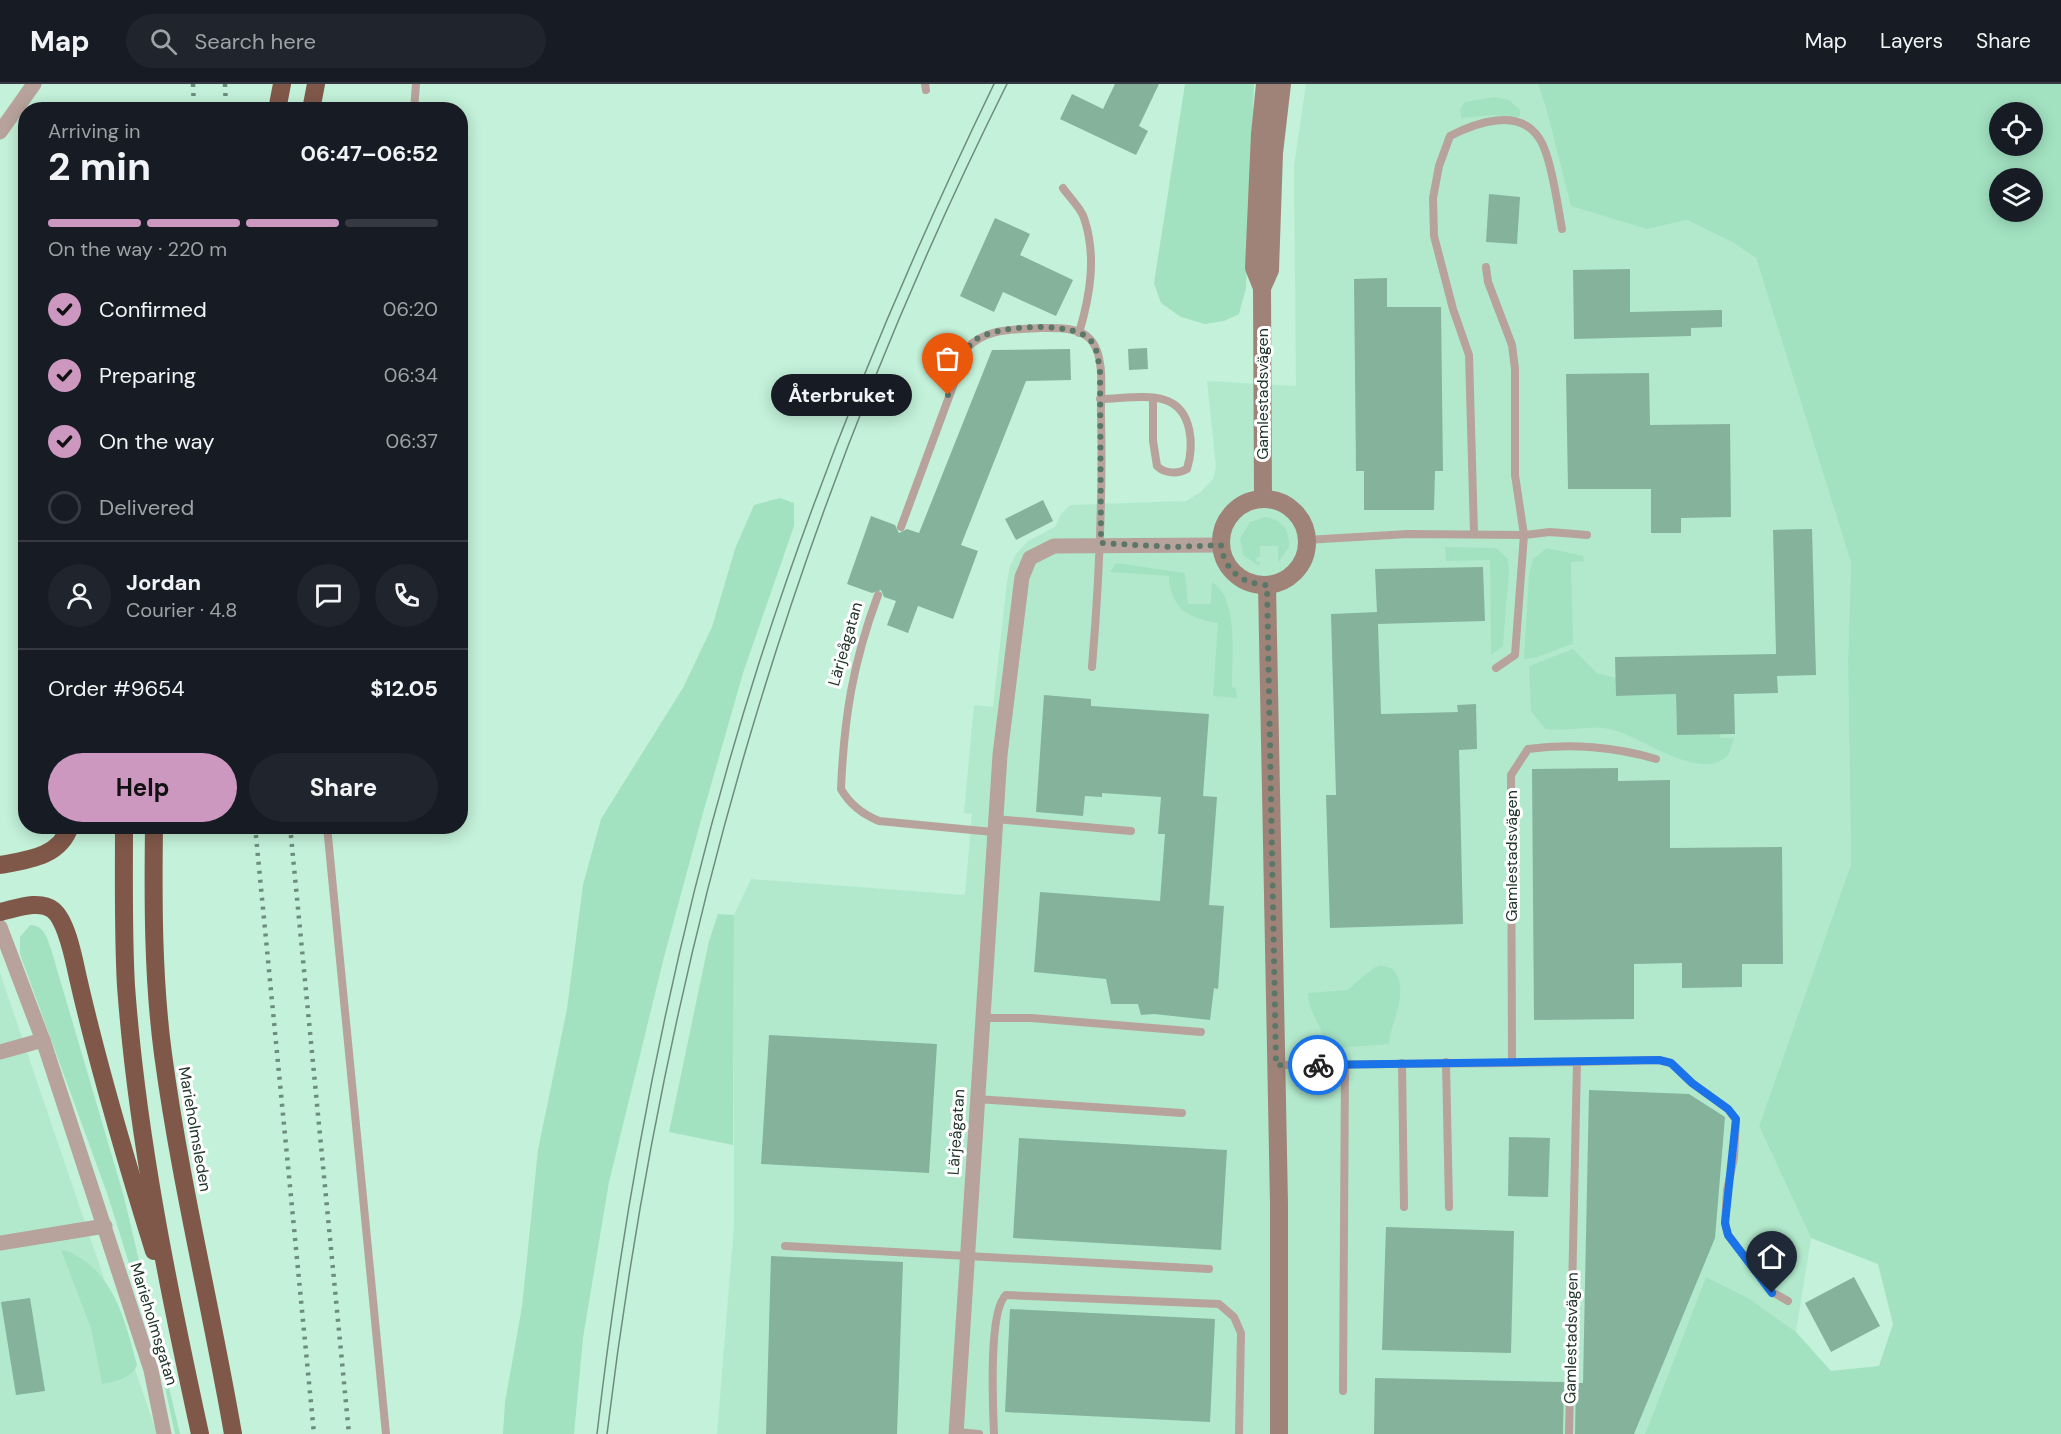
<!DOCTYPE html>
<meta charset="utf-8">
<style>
:root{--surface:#171b24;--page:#20242c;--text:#f1f3f6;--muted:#9ea1a6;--line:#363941;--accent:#cd98c0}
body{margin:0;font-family:"DM Sans",sans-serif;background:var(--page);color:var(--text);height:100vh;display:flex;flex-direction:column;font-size:22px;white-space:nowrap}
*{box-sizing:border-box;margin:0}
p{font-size:20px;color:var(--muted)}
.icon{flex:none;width:33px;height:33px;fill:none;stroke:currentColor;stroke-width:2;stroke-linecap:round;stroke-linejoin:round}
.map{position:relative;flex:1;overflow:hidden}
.details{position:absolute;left:18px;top:18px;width:450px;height:732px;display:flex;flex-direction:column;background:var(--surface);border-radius:24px;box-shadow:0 3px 15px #0003}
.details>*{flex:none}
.fabs{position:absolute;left:1989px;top:18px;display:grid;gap:12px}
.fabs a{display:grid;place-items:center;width:54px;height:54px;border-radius:50%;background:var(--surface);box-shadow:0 3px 15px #0003;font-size:30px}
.pin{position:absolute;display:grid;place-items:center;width:51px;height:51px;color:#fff;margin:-62px -26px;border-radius:50% 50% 50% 0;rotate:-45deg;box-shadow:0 0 6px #0007}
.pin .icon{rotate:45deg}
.courier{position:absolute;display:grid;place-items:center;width:60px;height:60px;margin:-30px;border:4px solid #1a73e8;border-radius:50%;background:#fff;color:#222;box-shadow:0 2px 8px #0007}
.bubble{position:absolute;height:42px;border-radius:21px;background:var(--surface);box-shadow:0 3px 15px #0003;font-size:20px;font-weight:700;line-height:42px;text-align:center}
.headline em{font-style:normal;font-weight:700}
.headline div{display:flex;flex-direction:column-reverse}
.headline{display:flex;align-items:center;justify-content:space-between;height:102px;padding:0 30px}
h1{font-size:39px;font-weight:700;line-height:45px}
.bar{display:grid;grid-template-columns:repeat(4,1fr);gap:9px 6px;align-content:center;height:72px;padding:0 30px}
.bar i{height:8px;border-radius:4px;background:var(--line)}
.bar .current{background:var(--accent)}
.bar p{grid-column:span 4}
.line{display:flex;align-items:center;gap:15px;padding:0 30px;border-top:2px solid var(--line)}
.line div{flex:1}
.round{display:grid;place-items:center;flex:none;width:63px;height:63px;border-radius:32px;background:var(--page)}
ol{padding:0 30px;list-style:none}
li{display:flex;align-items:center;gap:18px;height:66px}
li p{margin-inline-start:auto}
li .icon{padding:6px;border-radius:50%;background:var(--accent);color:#111;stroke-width:4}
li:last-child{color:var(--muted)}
li i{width:33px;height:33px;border:3px solid var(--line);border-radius:50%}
.cta{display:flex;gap:12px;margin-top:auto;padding:12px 30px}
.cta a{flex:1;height:69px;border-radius:36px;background:var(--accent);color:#111;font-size:24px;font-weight:700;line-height:69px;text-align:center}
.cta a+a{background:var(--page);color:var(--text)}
header{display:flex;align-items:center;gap:36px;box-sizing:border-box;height:84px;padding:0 30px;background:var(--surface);border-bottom:2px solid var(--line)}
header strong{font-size:28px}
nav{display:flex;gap:33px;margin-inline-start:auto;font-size:21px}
.search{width:420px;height:54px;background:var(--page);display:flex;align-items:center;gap:15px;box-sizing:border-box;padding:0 21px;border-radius:33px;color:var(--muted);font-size:22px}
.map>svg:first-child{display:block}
.built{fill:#b2e9cc}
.green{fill:#a2e2c1;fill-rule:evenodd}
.building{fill:#85b29b}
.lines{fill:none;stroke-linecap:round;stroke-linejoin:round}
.lane{stroke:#b7a39b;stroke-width:8}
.street{stroke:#b7a39b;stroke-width:15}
.secondary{stroke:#a08378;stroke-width:18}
.highway{stroke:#805849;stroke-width:18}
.tram{stroke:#6d8d7c;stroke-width:1.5}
.rail{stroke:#6d8d7c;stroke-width:4.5;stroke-dasharray:3 6;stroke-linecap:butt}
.done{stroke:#5a7768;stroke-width:6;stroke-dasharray:0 10.8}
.route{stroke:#1a73e8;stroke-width:8}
.labels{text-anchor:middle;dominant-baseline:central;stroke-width:6;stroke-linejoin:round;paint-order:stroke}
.street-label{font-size:16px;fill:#22352b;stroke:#fff}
</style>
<header>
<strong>Map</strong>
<div class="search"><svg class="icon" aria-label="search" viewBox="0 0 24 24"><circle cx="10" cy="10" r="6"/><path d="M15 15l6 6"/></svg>Search here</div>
<nav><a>Map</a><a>Layers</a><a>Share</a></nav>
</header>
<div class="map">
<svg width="2061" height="1350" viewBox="0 0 2061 1350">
<rect width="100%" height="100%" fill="#c3f1d9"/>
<g class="built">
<polygon points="1306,0 1538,0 1547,27 1647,145 1687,136 1732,158 1756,174 1851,479 1848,576 1851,780 1759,1042 1811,1154 1796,1248 1750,1215 1706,1193 1645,1350 717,1350 734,1142 734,831 751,795 965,811 972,730 964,729 974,621 993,623 1007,498 1010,482 1016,470 1028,457 1055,443 1061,430 1070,421 1186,417 1201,408 1213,395 1216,383 1207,297 1296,302 1294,82"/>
<polygon points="0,889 156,1347 156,1350 0,1350"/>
</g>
<g class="green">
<polygon points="1185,0 1254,0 1246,204 1239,230 1224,237 1205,240 1181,233 1161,219 1154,199"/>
<path d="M 1538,0 L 2061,0 L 2061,1350 L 1645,1350 L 1706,1193 L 1750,1215 L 1796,1248 L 1831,1287 L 1879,1282 L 1893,1240 L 1878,1180 L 1811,1154 L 1759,1042 L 1851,780 L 1848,576 L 1851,479 L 1756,174 L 1732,158 L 1687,136 L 1647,145 L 1571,122 L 1547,27 ZM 2000,28 L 2032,28 L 2032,62 L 2000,62 ZM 2000,94 L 2032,94 L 2032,128 L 2000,128 Z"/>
<polygon points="1494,13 1509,16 1520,26 1520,32 1513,35 1495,31 1461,34 1460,25 1465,18"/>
<polygon points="780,414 794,419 794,442 743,589 701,736 664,873 609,1098 583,1254 574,1350 503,1350 505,1318 522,1223 538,1066 567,925 583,801 601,735 683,604 712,543 735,465 754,421"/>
<path d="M 1265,433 C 1282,435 1290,446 1289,463 L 1278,479 L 1278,462 L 1260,462 L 1260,473 L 1257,473 L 1256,477 L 1260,478 L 1259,482 L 1243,471 L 1240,454 L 1250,438 Z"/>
<polygon points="1445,463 1496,464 1508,475 1509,486 1503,562 1491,571 1490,476 1446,477"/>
<path d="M 1547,464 L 1583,472 L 1584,477 L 1571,478 L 1573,560 C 1553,565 1544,574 1524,575 L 1529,490 L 1533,475 Z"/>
<path d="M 1116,479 L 1185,489 L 1188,520 L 1211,520 L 1212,498 C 1239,514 1232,575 1232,603 L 1236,604 L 1237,614 L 1213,612 L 1218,539 C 1188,535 1170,523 1169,492 L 1110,488 Z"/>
<path d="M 1573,565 L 1597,589 L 1616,594 L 1616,612 L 1676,610 L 1677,651 L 1720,650 L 1720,654 L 1734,654 L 1729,670 C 1703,701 1641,652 1610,645 C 1588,641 1566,648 1545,645 L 1531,627 L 1529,582 Z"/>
<polygon points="718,830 734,831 733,1061 669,1048 709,857"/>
<path d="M 30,841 C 44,841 47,854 51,865 L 124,1113 L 180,1350 L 175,1350 L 158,1271 L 107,1109 L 20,870 L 20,853 Z"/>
<path d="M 1381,881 L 1393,885 C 1411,908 1391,935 1389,960 L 1326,965 C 1325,944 1308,930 1308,909 L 1347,906 L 1375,883 Z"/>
<path d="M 61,1166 C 69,1166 75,1171 82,1175 C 117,1199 126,1241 137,1281 C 131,1295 116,1297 102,1300 L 91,1244 Z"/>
</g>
<g class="building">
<polygon points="1115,0 1159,0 1139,42 1148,47 1136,71 1060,35 1072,10 1103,25"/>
<polygon points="1489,110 1520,113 1517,160 1486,158"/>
<polygon points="995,134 1030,150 1020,171 1073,196 1056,232 1003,208 994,228 960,212"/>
<polygon points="1630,185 1630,228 1722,226 1722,243 1691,244 1691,252 1574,255 1573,186"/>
<polygon points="1387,194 1387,223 1441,223 1443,387 1435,387 1434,426 1364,426 1364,387 1356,387 1354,195"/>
<polygon points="1147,264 1148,285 1129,286 1128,265"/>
<polygon points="1070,265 1071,296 1026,297 961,461 978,467 953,535 918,522 908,549 887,541 896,517 884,513 881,506 872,509 847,500 871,432 895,441 899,449 907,445 919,449 992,266"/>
<polygon points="1649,289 1650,341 1730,340 1731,433 1681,434 1681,449 1651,449 1651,405 1568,405 1566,290"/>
<polygon points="1043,416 1053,437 1016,456 1005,435"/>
<polygon points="1812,445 1816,591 1777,592 1778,609 1734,610 1735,650 1677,651 1676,610 1616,612 1615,573 1776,570 1773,446"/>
<polygon points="1483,483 1485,537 1378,540 1381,630 1458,628 1457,621 1476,620 1477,665 1459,666 1463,840 1330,844 1326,711 1336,711 1331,530 1377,528 1375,485"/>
<polygon points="1044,611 1091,615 1091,622 1209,630 1203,712 1217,713 1209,821 1224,822 1218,905 1214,904 1210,936 1154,930 1141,931 1138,920 1111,920 1106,895 1034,888 1040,808 1160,817 1165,750 1158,750 1161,713 1102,709 1102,713 1085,712 1083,732 1036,728"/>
<polygon points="1618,684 1618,697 1670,696 1670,764 1782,763 1783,880 1742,880 1742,903 1682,904 1682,879 1634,880 1634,935 1534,936 1532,685"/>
<polygon points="769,951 937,960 929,1089 761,1080"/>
<polygon points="1589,1006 1689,1010 1725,1033 1715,1154 1634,1350 1575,1350 1576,1299 1583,1299"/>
<polygon points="1509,1053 1550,1054 1548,1113 1508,1112"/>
<polygon points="1019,1054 1227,1066 1221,1166 1013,1154"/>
<polygon points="1386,1143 1514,1147 1511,1269 1382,1266"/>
<polygon points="771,1172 903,1178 897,1350 766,1350"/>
<polygon points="1854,1193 1880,1242 1831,1268 1805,1219"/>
<polygon points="30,1214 45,1307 16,1311 1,1218"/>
<polygon points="1010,1225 1215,1235 1210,1338 1005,1328"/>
<polygon points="1375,1294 1564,1298 1563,1350 1374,1350"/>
</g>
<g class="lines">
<g class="lane">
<polyline points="925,0 926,6"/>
<polyline points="414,26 416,0"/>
<path d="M 1063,104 C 1069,113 1081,124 1084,134 C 1097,172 1090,212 1079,249"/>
<path d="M 1100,315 C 1120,315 1146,310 1165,316 C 1193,325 1194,362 1187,385 C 1178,390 1165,390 1157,382 L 1153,357 L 1153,315"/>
<path d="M 901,443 L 967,264 C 987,244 1012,246 1039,244 C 1055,244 1079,242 1091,256 C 1106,274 1100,311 1101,332 C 1103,417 1099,499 1092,583"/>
<path d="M 1474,449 L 1469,271 L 1453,225 L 1434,152 L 1433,114 L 1439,82 L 1450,52 C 1475,39 1519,23 1539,54 C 1551,71 1558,124 1562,145"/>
<polyline points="1306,456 1408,450 1524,451 1515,391 1515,285 1512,261 1488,198 1486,183"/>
<path d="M 878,511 C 853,578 844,633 841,705 C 850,721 862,730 879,737 L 993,748"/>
<polyline points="1496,584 1515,571 1524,451 1550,448 1587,451"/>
<polyline points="995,735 1131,747"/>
<polyline points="327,742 386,1350"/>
<polyline points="983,934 1031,934 1201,948"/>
<polyline points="1446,978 1449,1123"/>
<polyline points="1577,978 1659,976 1671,979 1692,999 1728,1025 1736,1036 1734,1074 1727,1106 1725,1139 1728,1151 1772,1208 1788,1217"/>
<polyline points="1402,979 1404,1123"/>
<polyline points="1512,979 1577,978 1569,1350"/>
<path d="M 1276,981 L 1512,979 L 1511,691 L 1528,665 C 1570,659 1616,663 1656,675"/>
<polyline points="976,1015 1182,1029"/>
<polyline points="785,1162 1209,1185"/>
<polyline points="1343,1307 1345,982"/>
<polyline points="957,1348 979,1350"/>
<path d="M 994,1350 C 993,1323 988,1227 1006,1211 L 1219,1220 L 1234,1233 L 1241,1249 L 1239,1350"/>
</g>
<g class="street">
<polyline points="0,48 34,0"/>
<polyline points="0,843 44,959 151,1286 164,1350"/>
<polyline points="0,968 43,956"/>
<polyline points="0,1159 105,1142"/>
<polyline points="956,1350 1000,671 1022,493 1030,474 1054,462 1221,461"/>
</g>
<g class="secondary">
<polyline points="1262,204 1270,186 1274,69 1282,0"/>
<polyline points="1263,415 1262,204 1254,184 1260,50 1265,0"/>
<circle cx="1264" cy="458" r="43"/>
<polyline points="1267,501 1279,1120 1279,1350"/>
</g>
<g class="highway">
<polyline points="277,26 282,0"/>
<polyline points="311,26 316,0"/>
<path d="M 124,742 C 124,796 123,849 126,902 C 137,1052 168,1203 200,1350"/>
<path d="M 154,742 C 153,818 153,895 163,970 C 180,1097 211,1223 233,1350"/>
<path d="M 0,781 C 28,776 60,773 70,742"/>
<path d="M 0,828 C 15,825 39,815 53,826 C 67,837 74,876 78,894 C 99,986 126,1077 154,1167"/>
</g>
<g class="tram">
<path d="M 597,1350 C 627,1089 679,830 759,579 C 823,380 903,188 994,0"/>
<path d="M 607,1350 C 665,872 792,432 1007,0"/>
</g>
<g class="rail">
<polyline points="193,0 194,26"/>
<polyline points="225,0 226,26"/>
<polyline points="255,742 314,1350"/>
<polyline points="290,742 349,1350"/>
</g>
</g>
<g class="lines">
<path class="done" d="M 948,311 C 955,294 959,270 974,257 C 993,241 1069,237 1088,254 C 1098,262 1098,276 1100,288 L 1101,459 L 1173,463 L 1221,461 C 1224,486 1242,500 1267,501 L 1276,981 L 1318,981"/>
<polyline class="route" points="1318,981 1659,976 1671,979 1692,999 1728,1025 1736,1035 1725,1139 1728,1151 1772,1209"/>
</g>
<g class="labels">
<g class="street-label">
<text transform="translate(1262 310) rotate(-90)">Gamlestadsvägen</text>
<text transform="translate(845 560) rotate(-74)">Lärjeågatan</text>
<text transform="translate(1511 772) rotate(-90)">Gamlestadsvägen</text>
<text transform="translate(195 1045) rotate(80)">Marieholmsleden</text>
<text transform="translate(956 1048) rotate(-86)">Lärjeågatan</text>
<text transform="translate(154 1240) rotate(73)">Marieholmsgatan</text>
<text transform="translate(1571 1254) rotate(-89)">Gamlestadsvägen</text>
</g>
</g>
</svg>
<div class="fabs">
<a><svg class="icon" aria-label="locate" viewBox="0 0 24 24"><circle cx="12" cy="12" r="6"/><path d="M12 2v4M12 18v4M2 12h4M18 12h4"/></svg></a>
<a><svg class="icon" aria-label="layers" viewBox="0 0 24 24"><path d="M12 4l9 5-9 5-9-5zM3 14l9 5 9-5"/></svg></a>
</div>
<div class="pin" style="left:948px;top:311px;background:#ea580c"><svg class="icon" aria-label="bag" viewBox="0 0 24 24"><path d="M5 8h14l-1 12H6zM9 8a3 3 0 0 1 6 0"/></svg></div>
<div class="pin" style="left:1772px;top:1209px;background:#1f2937"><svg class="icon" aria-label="home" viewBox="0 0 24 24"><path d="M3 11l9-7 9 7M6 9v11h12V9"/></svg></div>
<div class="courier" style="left:1318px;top:981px"><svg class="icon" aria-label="bike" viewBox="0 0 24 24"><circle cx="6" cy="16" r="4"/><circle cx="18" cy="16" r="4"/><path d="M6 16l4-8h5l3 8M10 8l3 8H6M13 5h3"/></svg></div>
<div class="bubble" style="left:771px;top:290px;width:141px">Återbruket</div>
<section class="details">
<div class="headline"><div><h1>2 min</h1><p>Arriving in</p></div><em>06:47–06:52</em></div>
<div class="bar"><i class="current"></i><i class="current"></i><i class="current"></i><i></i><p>On the way · 220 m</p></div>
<ol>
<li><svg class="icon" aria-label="check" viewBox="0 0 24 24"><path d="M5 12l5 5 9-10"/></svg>Confirmed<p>06:20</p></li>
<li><svg class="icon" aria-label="check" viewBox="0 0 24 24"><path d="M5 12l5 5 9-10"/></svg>Preparing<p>06:34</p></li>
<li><svg class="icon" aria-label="check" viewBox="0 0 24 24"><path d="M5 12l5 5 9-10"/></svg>On the way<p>06:37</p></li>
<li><i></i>Delivered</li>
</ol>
<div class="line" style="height:108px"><a class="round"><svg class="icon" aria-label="person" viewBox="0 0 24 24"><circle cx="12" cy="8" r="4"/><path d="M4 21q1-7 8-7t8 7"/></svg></a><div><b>Jordan</b><p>Courier · 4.8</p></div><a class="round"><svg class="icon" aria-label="chat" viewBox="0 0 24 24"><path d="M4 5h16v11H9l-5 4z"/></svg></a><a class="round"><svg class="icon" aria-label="phone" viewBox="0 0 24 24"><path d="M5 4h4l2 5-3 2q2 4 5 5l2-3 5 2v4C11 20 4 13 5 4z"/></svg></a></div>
<div class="line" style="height:78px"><div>Order #9654</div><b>$12.05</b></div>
<div class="cta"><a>Help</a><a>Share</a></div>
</section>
</div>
